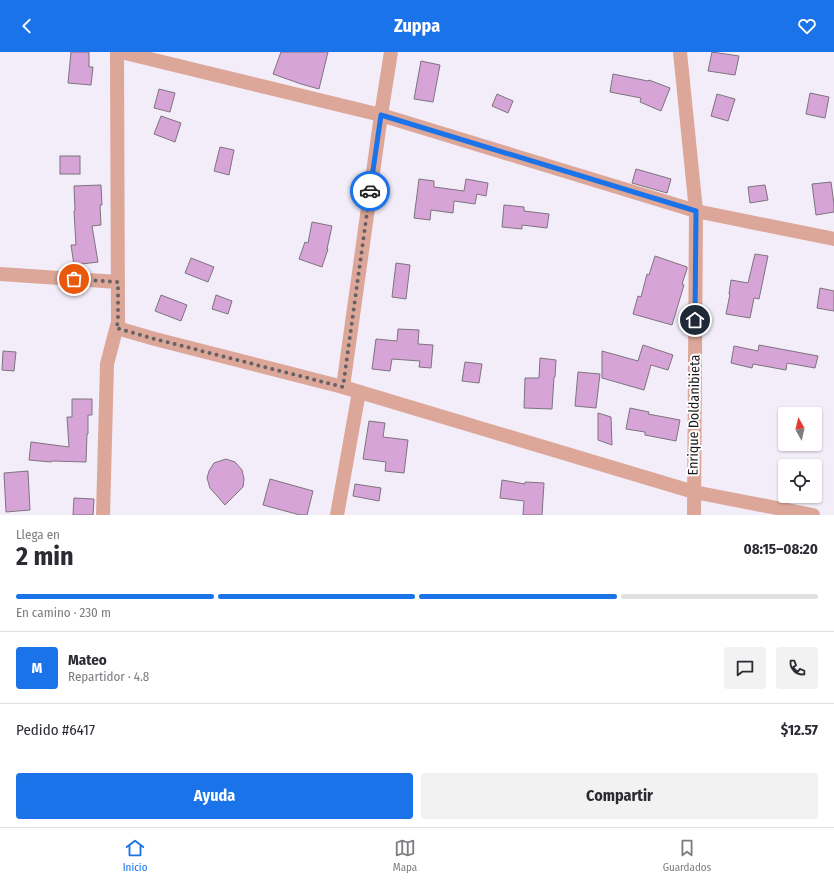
<!DOCTYPE html>
<html lang="es">
<meta charset="utf-8">
<style>
:root{--surface:#fff;--page:#f2f2f3;--text:#2b2b33;--muted:#7c7c81;--line:#e1e1e2;--accent:#1a73e8}
body{margin:0;font-family:"Fira Sans Condensed",sans-serif;background:var(--page);color:var(--text);height:100vh;display:flex;flex-direction:column;font-size:15px;white-space:nowrap}
*{box-sizing:border-box;margin:0}
p{font-size:13px;color:var(--muted)}
.icon{flex:none;width:22px;height:22px;fill:none;stroke:currentColor;stroke-width:2;stroke-linecap:round;stroke-linejoin:round}
.map{position:relative;height:463px;overflow:hidden}
.panel{display:flex;flex-direction:column;background:var(--surface);flex:1}
.panel>*{flex:none}
.needle{width:26px;rotate:352deg}
.buttons{position:absolute;left:778px;top:355px;display:grid;gap:8px}
.buttons a{display:grid;place-items:center;width:44px;height:44px;border-radius:4px;background:var(--surface);box-shadow:0 1px 3px #0004;font-size:20px}
.pin{position:absolute;display:grid;place-items:center;width:34px;height:34px;color:#fff;margin:-17px;border:2px solid #fff;border-radius:50%;box-shadow:0 1px 4px #0007}
.courier{position:absolute;display:grid;place-items:center;width:40px;height:40px;margin:-20px;border:3px solid #1a73e8;border-radius:50%;background:#fff;color:#222;box-shadow:0 1px 5px #0007}
.summary em{font-style:normal;font-weight:700}
.summary div{display:flex;flex-direction:column-reverse}
.summary{display:flex;align-items:center;justify-content:space-between;height:68px;padding:0 16px}
h1{font-size:26px;font-weight:700;line-height:30px}
.bar{display:grid;grid-template-columns:repeat(4,1fr);gap:6px 4px;align-content:center;height:48px;padding:0 16px}
.bar i{height:5px;border-radius:3px;background:var(--line)}
.bar .selected{background:var(--accent)}
.bar p{grid-column:span 4}
.line{display:flex;align-items:center;gap:10px;padding:0 16px;border-top:1px solid var(--line)}
.line div{flex:1}
.round{display:grid;place-items:center;flex:none;width:42px;height:42px;border-radius:4px;background:var(--page)}
.cta{display:flex;gap:8px;margin-top:auto;padding:8px 16px}
.cta a{flex:1;height:46px;border-radius:4px;background:var(--accent);color:#fff;font-size:16px;font-weight:700;line-height:46px;text-align:center}
.cta a+a{background:var(--page);color:var(--text)}
header{display:flex;justify-content:space-between;align-items:center;height:52px;padding:0 16px;background:var(--accent);color:#fff;font-size:18px;font-weight:700}
.menu{display:flex;justify-content:space-around;align-items:center;height:56px;border-top:1px solid var(--line);background:var(--surface);font-size:11px;color:var(--muted)}
.menu a{display:grid;justify-items:center;gap:2px}
.menu .selected{color:var(--accent)}
.map>svg:first-child{display:block}
.building{fill:#d7a4d7;stroke:#7d747d}
.lines{fill:none;stroke-linecap:round;stroke-linejoin:round}
.street{stroke:#dca698;stroke-width:14}
.done{stroke:#646167;stroke-width:4;stroke-dasharray:0 7.2}
.route{stroke:#1a73e8;stroke-width:5}
.labels{text-anchor:middle;dominant-baseline:central;stroke-width:4;stroke-linejoin:round;paint-order:stroke}
.street-label{font-size:14px;fill:#171519;stroke:#fff}
</style>
<header><svg class="icon" aria-label="back" viewBox="0 0 24 24"><path d="M15 5l-7 7 7 7"/></svg>Zuppa<svg class="icon" aria-label="heart" viewBox="0 0 24 24"><path d="M12 20l-8-8c-3-5 5-10 8-4 3-6 11-1 8 4z"/></svg></header>
<div class="map">
<svg width="834" height="463" viewBox="0 0 834 463">
<rect width="100%" height="100%" fill="#f3edf9"/>
<g class="building">
<polygon points="71,0 89,0 89,15 93,15 91,33 68,31"/>
<polygon points="281,0 328,0 319,37 301,32 273,22"/>
<polygon points="712,0 739,4 735,23 708,19"/>
<polygon points="421,9 440,13 433,50 414,47"/>
<polygon points="613,22 648,29 649,28 670,36 661,59 640,50 641,46 610,40"/>
<polygon points="159,37 175,41 170,60 154,56"/>
<polygon points="810,41 829,45 825,66 806,62"/>
<polygon points="497,42 513,49 508,61 492,54"/>
<polygon points="717,42 735,47 728,69 711,64"/>
<polygon points="161,64 181,71 175,90 154,82"/>
<polygon points="220,95 234,98 229,123 214,119"/>
<rect x="60" y="104" width="20" height="18"/>
<polygon points="636,117 671,127 667,141 632,131"/>
<polygon points="419,127 434,129 434,135 464,139 466,127 488,131 486,144 477,142 475,152 454,149 453,161 431,158 430,168 414,166"/>
<polygon points="831,130 834,152 834,160 816,163 812,132"/>
<polygon points="101,133 102,153 100,153 101,173 92,174 98,210 74,213 71,193 76,193 74,159 75,159 74,134"/>
<polygon points="765,133 768,148 750,151 748,135"/>
<polygon points="504,153 524,155 524,159 549,162 547,176 522,173 522,177 502,175"/>
<polygon points="312,170 332,174 327,197 328,197 322,215 299,207 305,190 308,191"/>
<polygon points="755,202 768,204 759,247 754,246 750,266 726,262 730,242 729,242 731,228 748,231"/>
<polygon points="655,204 687,215 687,217 682,232 684,233 672,273 633,262 638,244 641,245 647,222 649,223"/>
<polygon points="191,206 214,215 208,230 185,221"/>
<polygon points="396,211 410,213 406,247 392,245"/>
<polygon points="820,236 834,239 834,259 817,256"/>
<polygon points="161,243 187,253 181,269 155,259"/>
<polygon points="216,243 232,249 228,262 212,257"/>
<polygon points="398,277 419,278 418,292 433,293 431,316 419,315 420,309 392,307 390,319 372,317 376,287 397,289"/>
<polygon points="643,293 673,303 668,318 651,313 644,338 602,326 602,299 638,309"/>
<polygon points="759,293 818,304 815,316 787,311 786,318 753,312 752,316 731,311 734,294 758,299"/>
<polygon points="3,299 16,300 14,319 2,318"/>
<polygon points="540,306 556,308 555,325 554,325 552,357 524,356 525,326 539,326"/>
<polygon points="465,310 482,312 479,331 462,329"/>
<polygon points="578,320 600,322 596,356 575,354"/>
<polygon points="72,347 92,347 92,363 88,363 88,382 87,382 86,410 52,409 51,410 29,408 31,390 69,395 67,365 72,365"/>
<polygon points="630,356 649,360 648,362 680,368 676,389 645,383 645,380 626,377"/>
<polygon points="598,361 611,365 612,393 598,388"/>
<polygon points="369,369 385,371 383,385 408,388 404,421 385,419 386,410 363,407"/>
<polygon points="226,407 235,410 242,418 244,427 243,435 225,453 210,436 207,426 209,419 214,411"/>
<polygon points="28,419 30,458 6,460 4,421"/>
<polygon points="270,427 313,439 307,463 300,463 263,453"/>
<polygon points="502,428 525,432 525,430 544,431 542,463 523,463 524,449 500,446"/>
<polygon points="355,432 381,436 379,449 353,444"/>
<polygon points="74,446 94,447 93,463 73,463"/>
</g>
<g class="lines">
<g class="street">
<polyline points="121,0 381,63 696,159 834,187"/>
<polyline points="680,0 696,159 694,463"/>
<polyline points="0,222 118,230"/>
<polyline points="117,276 155,287 343,335 694,440 813,463"/>
<polyline points="343,335 381,63 391,0"/>
<polyline points="103,463 107,312 118,270 117,0"/>
<polyline points="337,463 359,340"/>
</g>
</g>
<g class="lines">
<polyline class="done" points="74,227 118,230 118,270 116,276 155,287 343,335 370,139"/>
<polyline class="route" points="370,139 381,63 696,159 695,268"/>
</g>
<g class="labels">
<g class="street-label">
<text transform="translate(694 363) rotate(-89)">Enrique Doldanibieta</text>
</g>
</g>
</svg>
<div class="buttons">
<a><svg class="needle" viewBox="-14 -14 28 28"><path d="M0-13l5 13h-10z" fill="#e53935"/><path d="M0 13l5-13h-10z" fill="#7c7c81"/></svg></a>
<a><svg class="icon" aria-label="locate" viewBox="0 0 24 24"><circle cx="12" cy="12" r="6"/><path d="M12 2v4M12 18v4M2 12h4M18 12h4"/></svg></a>
</div>
<div class="pin" style="left:74px;top:227px;background:#ea580c"><svg class="icon" aria-label="bag" viewBox="0 0 24 24"><path d="M5 8h14l-1 12H6zM9 8a3 3 0 0 1 6 0"/></svg></div>
<div class="pin" style="left:695px;top:268px;background:#1f2937"><svg class="icon" aria-label="home" viewBox="0 0 24 24"><path d="M3 11l9-7 9 7M6 9v11h12V9"/></svg></div>
<div class="courier" style="left:370px;top:139px"><svg class="icon" aria-label="car" viewBox="0 0 24 24"><path d="M5 17H2v-5l4-1 3-4h7l3 4 3 1v5h-3M9 17h6M6 11h13"/><circle cx="7" cy="17" r="2"/><circle cx="17" cy="17" r="2"/></svg></div>
</div>
<section class="panel">
<div class="summary"><div><h1>2 min</h1><p>Llega en</p></div><em>08:15–08:20</em></div>
<div class="bar"><i class="selected"></i><i class="selected"></i><i class="selected"></i><i></i><p>En camino · 230 m</p></div>
<div class="line" style="height:72px"><b class="round" style="background:var(--accent);color:#fff">M</b><div><b>Mateo</b><p>Repartidor · 4.8</p></div><a class="round"><svg class="icon" aria-label="chat" viewBox="0 0 24 24"><path d="M4 5h16v11H9l-5 4z"/></svg></a><a class="round"><svg class="icon" aria-label="phone" viewBox="0 0 24 24"><path d="M5 4h4l2 5-3 2q2 4 5 5l2-3 5 2v4C11 20 4 13 5 4z"/></svg></a></div>
<div class="line" style="height:52px"><div>Pedido #6417</div><b>$12.57</b></div>
<div class="cta"><a>Ayuda</a><a>Compartir</a></div>
</section>
<nav class="menu">
<a class="selected"><svg class="icon" aria-label="home" viewBox="0 0 24 24"><path d="M3 11l9-7 9 7M6 9v11h12V9"/></svg>Inicio</a>
<a><svg class="icon" aria-label="map" viewBox="0 0 24 24"><path d="M3 6l6-2 6 2 6-2v14l-6 2-6-2-6 2zM9 4v14M15 6v14"/></svg>Mapa</a>
<a><svg class="icon" aria-label="saved" viewBox="0 0 24 24"><path d="M7 4h10v16l-5-4-5 4z"/></svg>Guardados</a>
</nav>
